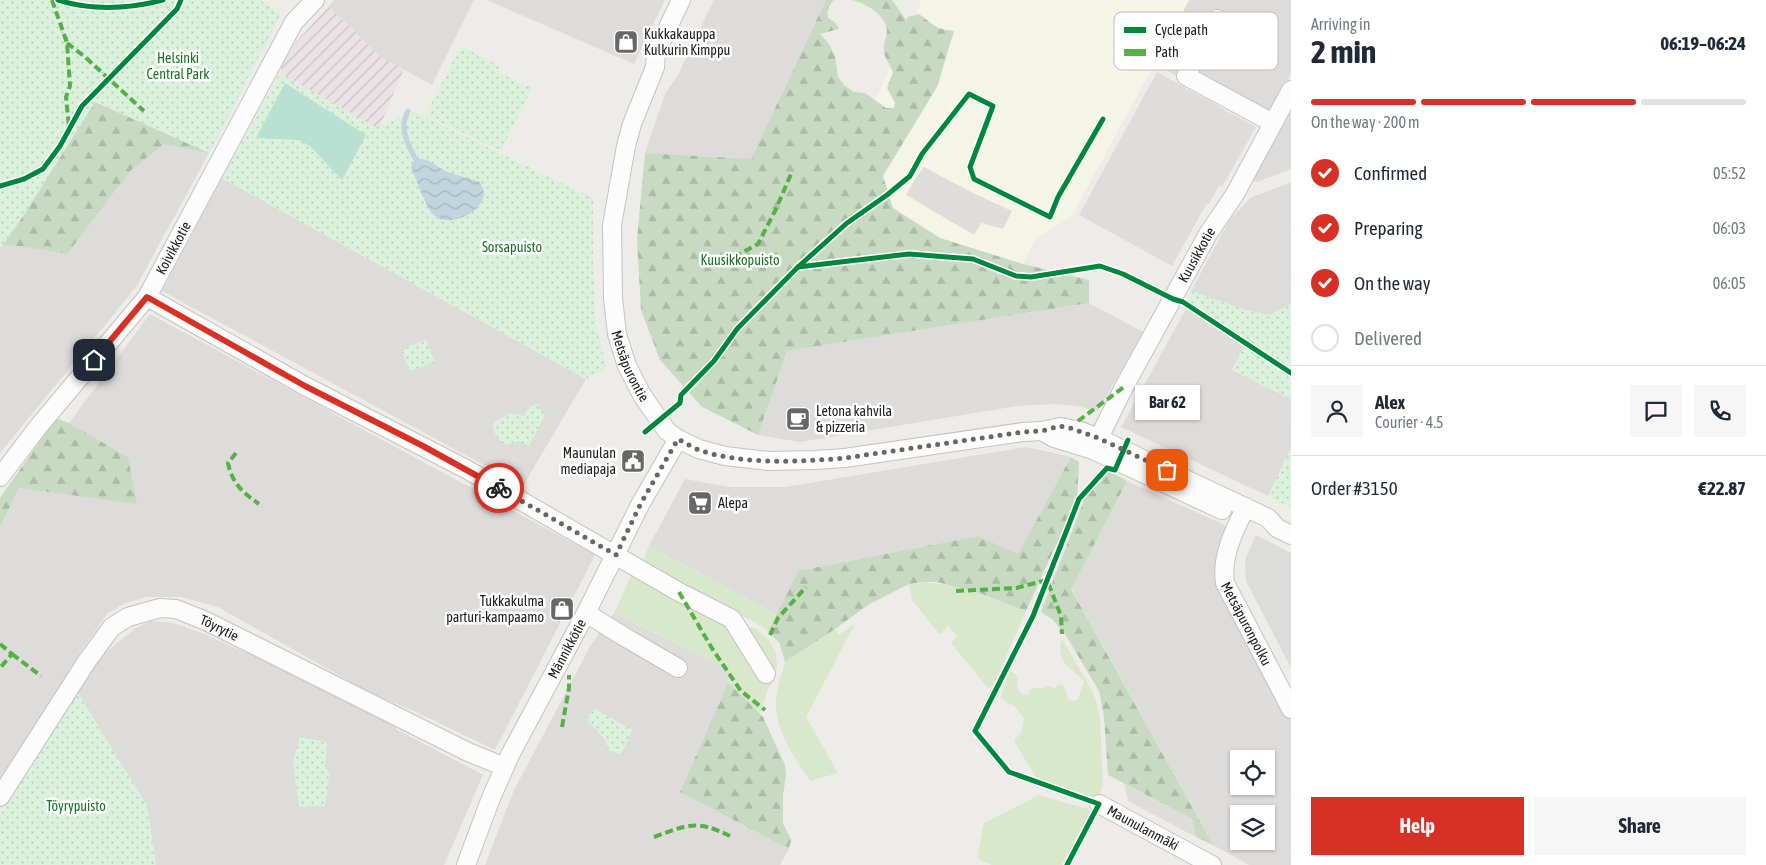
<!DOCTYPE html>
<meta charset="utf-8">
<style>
:root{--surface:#fff;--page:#f6f6f7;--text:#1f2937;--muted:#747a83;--line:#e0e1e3;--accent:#d93025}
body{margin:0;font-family:"Asap Condensed",sans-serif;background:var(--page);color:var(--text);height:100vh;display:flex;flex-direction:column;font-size:19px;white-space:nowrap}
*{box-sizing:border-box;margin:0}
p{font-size:16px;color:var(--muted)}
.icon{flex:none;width:28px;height:28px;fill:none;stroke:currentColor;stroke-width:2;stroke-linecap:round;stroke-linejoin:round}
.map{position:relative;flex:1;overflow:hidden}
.details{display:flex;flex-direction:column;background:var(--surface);width:475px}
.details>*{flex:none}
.fabs{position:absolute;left:1230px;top:750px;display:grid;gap:10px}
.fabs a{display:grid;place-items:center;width:45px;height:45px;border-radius:0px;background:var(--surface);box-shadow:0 1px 4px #0004;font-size:25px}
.pin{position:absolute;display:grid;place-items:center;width:42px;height:42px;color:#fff;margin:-21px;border-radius:10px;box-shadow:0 2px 8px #0006}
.courier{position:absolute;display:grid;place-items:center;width:50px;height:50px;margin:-25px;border:4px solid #d93025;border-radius:50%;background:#fff;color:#222;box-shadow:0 1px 6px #0007}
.bubble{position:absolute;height:35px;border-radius:0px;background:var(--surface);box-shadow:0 1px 4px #0004;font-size:16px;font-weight:700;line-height:35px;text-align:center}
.overview em{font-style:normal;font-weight:700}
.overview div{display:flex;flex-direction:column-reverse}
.overview{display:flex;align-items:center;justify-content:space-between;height:85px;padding:0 20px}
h1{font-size:32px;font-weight:700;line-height:38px}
.bar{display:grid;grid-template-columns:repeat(4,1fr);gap:8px 5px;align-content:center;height:60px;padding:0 20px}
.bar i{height:6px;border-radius:4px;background:var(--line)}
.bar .selected{background:var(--accent)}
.bar p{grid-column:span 4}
.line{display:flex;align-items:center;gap:12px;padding:0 20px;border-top:1px solid var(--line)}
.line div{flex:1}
.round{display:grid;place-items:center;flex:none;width:52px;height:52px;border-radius:0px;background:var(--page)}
ol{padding:0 20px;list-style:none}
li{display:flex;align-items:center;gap:15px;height:55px}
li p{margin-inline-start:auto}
li .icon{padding:5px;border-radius:50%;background:var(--accent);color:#fff;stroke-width:4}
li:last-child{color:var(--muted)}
li i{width:28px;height:28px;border:2px solid var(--line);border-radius:50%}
.action{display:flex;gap:10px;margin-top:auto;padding:10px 20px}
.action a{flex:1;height:58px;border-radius:0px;background:var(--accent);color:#fff;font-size:20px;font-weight:700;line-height:58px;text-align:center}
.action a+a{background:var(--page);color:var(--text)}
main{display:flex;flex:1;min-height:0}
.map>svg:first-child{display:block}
.residential{fill:#dddcda;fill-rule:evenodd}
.industrial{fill:url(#industrial-furrows)}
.education{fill:#f5f5e6}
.religious{fill:#dcdcda}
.grass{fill:#d9e8cb}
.forest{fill:url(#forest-firs)}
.park{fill:url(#park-dots)}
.pitch{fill:#b9e0d2}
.parking{fill:#dedddc}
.water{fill:url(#water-waves)}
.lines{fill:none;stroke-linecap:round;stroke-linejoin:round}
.stream{stroke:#c0d5de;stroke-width:5}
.minor-casing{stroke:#c4c3c1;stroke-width:20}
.minor{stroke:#fcfcfc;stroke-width:18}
.quiet{stroke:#55b145;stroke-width:4;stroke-dasharray:8 4;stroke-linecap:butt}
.cycleway-casing{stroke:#fff;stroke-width:8}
.cycleway{stroke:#00873e;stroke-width:5}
.done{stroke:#686766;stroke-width:5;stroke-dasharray:0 9}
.route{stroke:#d93025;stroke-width:6}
.labels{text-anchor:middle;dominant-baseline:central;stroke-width:5;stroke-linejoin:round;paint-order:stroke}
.poi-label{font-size:14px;fill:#202020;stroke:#fff;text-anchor:start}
.park-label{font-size:14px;fill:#177527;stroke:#fff}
.street-label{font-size:14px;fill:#202020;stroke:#fff}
.key{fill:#fff;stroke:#bcbcbc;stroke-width:1}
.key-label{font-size:14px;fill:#202020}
</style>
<main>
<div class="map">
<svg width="1291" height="865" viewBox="0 0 1291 865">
<defs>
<pattern id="industrial-furrows" width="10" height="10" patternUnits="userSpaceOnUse" patternTransform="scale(1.25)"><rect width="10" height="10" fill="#ebe2e6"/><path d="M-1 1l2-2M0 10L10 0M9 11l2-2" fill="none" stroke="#c9c2c5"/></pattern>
<pattern id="forest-firs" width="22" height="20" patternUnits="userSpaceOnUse" patternTransform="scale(1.25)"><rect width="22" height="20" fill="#c8dac1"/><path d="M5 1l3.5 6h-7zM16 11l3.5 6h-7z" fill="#acbba6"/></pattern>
<pattern id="park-dots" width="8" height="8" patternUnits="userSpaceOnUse" patternTransform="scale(1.25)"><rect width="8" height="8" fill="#daf1db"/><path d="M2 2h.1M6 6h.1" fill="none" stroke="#bbcebc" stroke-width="1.8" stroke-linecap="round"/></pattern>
<pattern id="water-waves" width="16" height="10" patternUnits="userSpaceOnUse" patternTransform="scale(1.25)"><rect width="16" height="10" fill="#c0d5de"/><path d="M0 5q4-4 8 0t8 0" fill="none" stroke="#a5b7be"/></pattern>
</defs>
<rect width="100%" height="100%" fill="#eeece9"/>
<g class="residential">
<polygon points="334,0 474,0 432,85 379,56 329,6"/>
<polygon points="487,0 665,0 634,64"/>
<polygon points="714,0 826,0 751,159 645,153 665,94 678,75"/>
<polygon points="1189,0 1291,0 1291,74 1264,124 1155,64"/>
<polygon points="95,102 209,153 136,287 0,453 0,249 24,215"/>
<polygon points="1291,111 1291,169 1257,182 1253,180"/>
<polygon points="222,178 586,379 523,486 162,291"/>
<polygon points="1291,182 1291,304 1270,315 1248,311 1191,291 1229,221 1250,198"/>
<polygon points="1089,303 1143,332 1098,411 1077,406 1055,404 1017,406 800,442 758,435 787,351"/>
<polygon points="1186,309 1245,344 1232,370 1291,399 1291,447 1268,496 1121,427"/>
<polygon points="150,314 595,555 495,750 418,713 367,691 218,607 181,597 146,597 125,603 108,613 81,651 0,785 0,527 19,488 128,457 69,423"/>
<polygon points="1027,447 1071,457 1018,555 978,536 798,571 776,614 649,546 685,479 730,487 785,487"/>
<path d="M 1127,481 L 1227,526 L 1218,548 L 1214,577 L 1291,720 L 1291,865 L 1249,865 L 1213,845 L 1071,588 ZM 1239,759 L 1266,759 L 1266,786 L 1239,786 ZM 1239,814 L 1266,814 L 1266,841 L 1239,841 Z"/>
<polygon points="614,613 732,672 680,792 789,849 780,865 485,865 514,790 591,645"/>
<polygon points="151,621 173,623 202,633 280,668 397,726 396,729 483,775 444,865 156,865 147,806 76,690 91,664 136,628"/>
</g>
<polygon class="industrial" points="329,6 379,56 404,69 380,126 375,127 280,73 286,53"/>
<polygon class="education" points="922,0 1189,0 1071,217 1035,239 1023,264 940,238 853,183 850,153"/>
<polygon class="religious" points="1256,535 1291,553 1291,668 1246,581 1245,560"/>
<g class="grass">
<polygon points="649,546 776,614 768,631 753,621 734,613 641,564"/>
<polygon points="633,572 745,627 755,628 768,639 776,653 777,665 775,678 768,689 760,714 728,682 732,672 614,613"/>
<path d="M 920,582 C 956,583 992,598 1026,611 L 993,686 L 990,688 L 987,687 L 951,643 L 957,636 L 948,626 L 941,633 L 938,633 L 912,600 L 909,584 Z"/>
<path d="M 855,624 L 806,717 L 838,773 L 810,781 C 795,758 775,731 776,703 C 777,689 781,675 785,662 L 835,629 L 839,635 Z"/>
<path d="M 1062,639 L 1094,694 L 1100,716 L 1103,785 L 1098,799 L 1037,779 L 1014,741 L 1022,731 L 1024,718 L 1014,706 L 1000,698 L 1010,671 C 1019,675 1018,679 1017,688 L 1022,694 L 1027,695 L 1032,688 L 1043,688 L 1049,686 L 1055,688 L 1060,684 L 1064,686 L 1069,700 L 1073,701 L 1078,699 L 1084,681 C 1070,666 1055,663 1062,639 Z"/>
<polygon points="1039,795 1091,810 1062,865 992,865 977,858 984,823"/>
</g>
<g class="forest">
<polygon points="0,0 260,0 280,15 209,153 164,144 130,171 67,254 20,246 0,245"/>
<path d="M 826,0 L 834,0 C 828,4 827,11 828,18 L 836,23 L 839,29 L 820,34 L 829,44 L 835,56 L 838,77 L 845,86 L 854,92 L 865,93 L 886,108 L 894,108 L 895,103 L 887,88 L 893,72 C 890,65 884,57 884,50 C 883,43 887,37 887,30 C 886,15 865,3 852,0 L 892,0 L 906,20 L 908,17 L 919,14 C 934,25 935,29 954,31 L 937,87 L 883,176 L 893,208 L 940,238 L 1023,264 L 1089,280 L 1089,303 L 787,351 L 758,435 L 702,407 L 660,360 L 641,310 L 637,240 L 645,153 L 751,159 Z"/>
<polygon points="56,418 69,423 128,457 137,504 19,488 0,527 0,498"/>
<polygon points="1071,457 1079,462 1077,499 1026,611 982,594 937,582 920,582 909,584 868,605 835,629 785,662 780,644 768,631 798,571 978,536 1018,554"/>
<polygon points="1109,471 1127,481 1071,589 1213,845 1196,837 1192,819 1108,775 1104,717 1099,691 1065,634 1052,619 1041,612 1084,500"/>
<polygon points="728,682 763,717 785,765 786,775 783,795 783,823 791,840 789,849 680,792"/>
</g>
<g class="park">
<polygon points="0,0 260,0 280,15 209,153 95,102 24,215 0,249"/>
<polygon points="461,46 500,66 498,72 532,88 501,151 425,115"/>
<polygon points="280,73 375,127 415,112 593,198 593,271 596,325 606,367 601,372 586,379 222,178"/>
<polygon points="1191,291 1248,311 1270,315 1291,304 1291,399 1232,369 1245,344 1186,309"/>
<polygon points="426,339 435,362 410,371 402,353 407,347"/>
<polygon points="536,404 545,415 529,446 518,441 510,444 503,444 494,432 492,423 511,413 524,416 529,407"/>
<polygon points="1291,447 1291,508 1268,496"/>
<polygon points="76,690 147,806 156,865 0,865 0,815"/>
<polygon points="595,709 633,730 621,754 609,751 605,740 588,721 589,714"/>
<polygon points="300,737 327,742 325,767 330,774 325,806 299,807 293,761"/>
</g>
<polygon class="pitch" points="285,83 366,135 342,180 310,146 299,140 256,138"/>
<g class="parking">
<polygon points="1157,72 1256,127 1222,187 1219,185 1209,204 1207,203 1172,266 1079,215"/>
<polygon points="685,86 697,90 684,124 672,120"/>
<polygon points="924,167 971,192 1012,211 1003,229 981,223 974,235 906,195 915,179"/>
<polygon points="243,300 282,321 266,333 225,311"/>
<polygon points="1186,309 1245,344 1236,360 1210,347 1173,333"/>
<polygon points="352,358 390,380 382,396 377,399 340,379"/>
<polygon points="1233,371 1291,401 1290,428 1222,393"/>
<polygon points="461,425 520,459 513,473 442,434"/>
<polygon points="625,622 678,648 670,663 656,656 646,675 607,657"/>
<polygon points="151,623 172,624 202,635 196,651 157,638 142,644 136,629"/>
<polygon points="1246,649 1290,730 1248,753 1204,671"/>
<polygon points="562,727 601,749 583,782 544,761"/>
<polygon points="1124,784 1192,819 1196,837 1128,801"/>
<polygon points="314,818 317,865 275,865 270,821"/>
</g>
<path class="water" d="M 415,158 L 427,160 L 447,172 L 480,182 C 481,185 484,189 484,193 C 484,212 450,228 435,216 C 426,209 416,178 411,167 Z"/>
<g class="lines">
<path class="stream" d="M 408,111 C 399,127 407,143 415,158"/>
<defs>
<g id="minor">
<path id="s1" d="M 681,0 L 656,53 L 655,67 L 632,124 L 626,146 L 612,225 L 613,298 L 617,334 L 627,366 L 642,395 L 667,431 L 678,439 L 699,449 L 725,456 L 768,461 L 815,460 L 845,458 L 1023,432 L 1042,431 L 1060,427 L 1081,431 L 1098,438 L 1268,518 L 1277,528 L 1291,535"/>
<polyline points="1217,19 1186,76 1273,123"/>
<polyline points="147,297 305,386 466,469 679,592 732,619 766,674"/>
<polyline points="1042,431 1054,438 1093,450 1222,510"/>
<path id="s2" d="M 1093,450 L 1124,387 L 1208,234 L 1235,194 L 1291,90"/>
<path id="s3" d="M 0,477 L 38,427 L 147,297 L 294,22 L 315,0"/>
<path id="s4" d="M 1246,507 C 1234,530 1221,557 1225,583 L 1291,709"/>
<polyline points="586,613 623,636 678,668"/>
<path id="s5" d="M 0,797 L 87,661 L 112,627 L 128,617 L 160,608 L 176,609 L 206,621 L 468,752 L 505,767"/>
<path id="s6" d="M 1099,804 L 1212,865"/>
<path id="s7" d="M 466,865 L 491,798 L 510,755 L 586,613 L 641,503 L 678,439"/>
</g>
</defs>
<use href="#minor" class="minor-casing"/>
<use href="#minor" class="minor"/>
<g class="quiet">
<polyline points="52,0 67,43 70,86 66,97 69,127"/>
<polyline points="67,43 85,57 144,111"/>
<polyline points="734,257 758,244 776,209 791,174"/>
<polyline points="1078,421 1124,387"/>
<path d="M 236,453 L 228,463 C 232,483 242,492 259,504"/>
<polyline points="956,591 1016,588 1047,580 1061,616 1062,634"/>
<polyline points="679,592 713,650 741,691 765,710"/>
<polyline points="770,635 778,618 806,587"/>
<polyline points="0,644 12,654 0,668"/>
<polyline points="12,654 41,676"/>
<polyline points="562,727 569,688 569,675"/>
<path d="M 654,837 C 687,825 696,819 730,836"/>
</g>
<defs>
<g id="cycleway">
<path d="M 58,0 C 93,11 128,9 163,0"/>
<polyline points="0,186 24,179 43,169 60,146 82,106 177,9 181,0"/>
<polyline points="798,267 909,254 973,259 1016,276 1031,277 1100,266 1123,274 1173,299 1183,302 1291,373"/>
<polyline points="645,432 680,403 681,395 714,361 737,329 798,267 847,223 887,195 910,176 922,154 969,94 993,106 970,167 974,179 1050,217 1058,197 1103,119"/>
<polyline points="1067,865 1099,804 1009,772 975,731 1033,616 1079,499 1107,468 1115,470 1128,440"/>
</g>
</defs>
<use href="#cycleway" class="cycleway-casing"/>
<use href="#cycleway" class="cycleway"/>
</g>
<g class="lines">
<path class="done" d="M 499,488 L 616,555 L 641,503 L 678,439 C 685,443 692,447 699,450 C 743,465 799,462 845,458 L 1023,432 L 1042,431 L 1060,426 L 1070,428 L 1098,438 L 1167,470"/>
<polyline class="route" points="94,360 147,297 305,386 423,446 499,488"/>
</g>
<defs>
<symbol id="shop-square" viewBox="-11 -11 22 22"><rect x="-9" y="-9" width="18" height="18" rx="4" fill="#686766" stroke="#fff"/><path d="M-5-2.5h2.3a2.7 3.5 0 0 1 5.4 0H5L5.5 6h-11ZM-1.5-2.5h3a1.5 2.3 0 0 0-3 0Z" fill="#fff"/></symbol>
<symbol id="cafe-square" viewBox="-11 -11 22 22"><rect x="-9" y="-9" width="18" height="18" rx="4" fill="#686766" stroke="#fff"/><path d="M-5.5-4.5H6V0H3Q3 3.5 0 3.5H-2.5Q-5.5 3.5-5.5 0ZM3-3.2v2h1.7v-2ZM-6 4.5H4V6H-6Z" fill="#fff"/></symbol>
<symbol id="civic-square" viewBox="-11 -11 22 22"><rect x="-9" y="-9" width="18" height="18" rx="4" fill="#686766" stroke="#fff"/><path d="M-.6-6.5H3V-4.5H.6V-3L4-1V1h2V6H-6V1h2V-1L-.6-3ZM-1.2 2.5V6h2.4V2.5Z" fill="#fff"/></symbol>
<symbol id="supermarket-square" viewBox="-11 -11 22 22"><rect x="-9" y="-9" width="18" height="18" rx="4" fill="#686766" stroke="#fff"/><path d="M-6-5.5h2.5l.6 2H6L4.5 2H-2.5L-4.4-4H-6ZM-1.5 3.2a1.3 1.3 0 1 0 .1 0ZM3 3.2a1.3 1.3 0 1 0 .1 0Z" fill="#fff"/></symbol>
</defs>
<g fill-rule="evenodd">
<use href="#shop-square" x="612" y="28" width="28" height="28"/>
<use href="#cafe-square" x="784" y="405" width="28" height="28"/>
<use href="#civic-square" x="619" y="447" width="28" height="28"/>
<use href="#supermarket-square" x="686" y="489" width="28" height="28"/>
<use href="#shop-square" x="548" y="595" width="28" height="28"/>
</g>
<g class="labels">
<g class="poi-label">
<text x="644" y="34">Kukkakauppa<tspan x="644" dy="16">Kulkurin Kimppu</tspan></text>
<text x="816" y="411">Letona kahvila<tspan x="816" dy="16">&amp; pizzeria</tspan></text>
<text x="616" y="453" text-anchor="end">Maunulan<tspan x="616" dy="16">mediapaja</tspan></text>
<text x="718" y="503">Alepa</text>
<text x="544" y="601" text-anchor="end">Tukkakulma<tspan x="544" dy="16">parturi-kampaamo</tspan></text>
</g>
<g class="park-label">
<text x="178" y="58">Helsinki<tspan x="178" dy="16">Central Park</tspan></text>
<text x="512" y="247">Sorsapuisto</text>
<text x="740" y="260">Kuusikkopuisto</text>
<text x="76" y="806">Töyrypuisto</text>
</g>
<g class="street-label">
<text stroke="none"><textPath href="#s3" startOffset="288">Koivikkotie</textPath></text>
<text stroke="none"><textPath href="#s2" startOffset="221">Kuusikkotie</textPath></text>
<text stroke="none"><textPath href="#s1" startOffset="381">Metsäpurontie</textPath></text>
<text stroke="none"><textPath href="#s4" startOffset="126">Metsäpuronpolku</textPath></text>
<text stroke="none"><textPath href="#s5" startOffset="319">Töyrytie</textPath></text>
<text stroke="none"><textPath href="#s7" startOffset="239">Männikkötie</textPath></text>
<text stroke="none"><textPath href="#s6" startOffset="50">Maunulanmäki</textPath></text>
</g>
</g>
<rect x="1114" y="12" width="164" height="58" rx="8" class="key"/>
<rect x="1124" y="27" width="22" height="6" fill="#00873e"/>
<rect x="1124" y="49" width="22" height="7" fill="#55b145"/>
<g class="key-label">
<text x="1155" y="35">Cycle path</text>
<text x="1155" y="57">Path</text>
</g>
</svg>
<div class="fabs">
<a><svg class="icon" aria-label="locate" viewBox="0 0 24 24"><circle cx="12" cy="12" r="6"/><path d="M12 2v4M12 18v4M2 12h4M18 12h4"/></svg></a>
<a><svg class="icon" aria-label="layers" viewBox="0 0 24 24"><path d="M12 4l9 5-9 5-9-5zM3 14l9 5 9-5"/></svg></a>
</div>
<div class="pin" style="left:1167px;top:470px;background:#ea580c"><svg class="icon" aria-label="bag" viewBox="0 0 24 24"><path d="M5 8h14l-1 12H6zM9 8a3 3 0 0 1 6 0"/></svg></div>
<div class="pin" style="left:94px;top:360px;background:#1f2937"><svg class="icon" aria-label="home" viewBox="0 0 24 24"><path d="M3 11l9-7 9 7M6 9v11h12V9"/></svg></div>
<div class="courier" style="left:499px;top:488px"><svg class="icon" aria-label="bike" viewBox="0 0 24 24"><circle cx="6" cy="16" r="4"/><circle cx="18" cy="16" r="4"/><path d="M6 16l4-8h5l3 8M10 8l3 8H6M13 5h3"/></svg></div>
<div class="bubble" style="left:1135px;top:385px;width:65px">Bar 62</div>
</div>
<section class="details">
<div class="overview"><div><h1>2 min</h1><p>Arriving in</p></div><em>06:19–06:24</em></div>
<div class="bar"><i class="selected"></i><i class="selected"></i><i class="selected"></i><i></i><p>On the way · 200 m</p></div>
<ol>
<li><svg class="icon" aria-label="check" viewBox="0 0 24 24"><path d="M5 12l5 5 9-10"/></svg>Confirmed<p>05:52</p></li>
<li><svg class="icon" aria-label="check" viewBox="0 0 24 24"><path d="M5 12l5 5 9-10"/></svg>Preparing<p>06:03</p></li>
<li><svg class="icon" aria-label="check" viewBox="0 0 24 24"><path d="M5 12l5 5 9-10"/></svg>On the way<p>06:05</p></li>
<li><i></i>Delivered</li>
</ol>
<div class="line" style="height:90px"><a class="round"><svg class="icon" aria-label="person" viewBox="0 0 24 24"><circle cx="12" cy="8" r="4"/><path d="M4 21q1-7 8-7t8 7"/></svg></a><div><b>Alex</b><p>Courier · 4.5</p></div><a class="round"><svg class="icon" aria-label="chat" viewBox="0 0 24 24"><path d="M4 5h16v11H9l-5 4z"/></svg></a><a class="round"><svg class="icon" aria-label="phone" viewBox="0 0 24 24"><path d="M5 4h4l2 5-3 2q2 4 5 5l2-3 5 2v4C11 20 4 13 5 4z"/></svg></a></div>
<div class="line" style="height:65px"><div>Order #3150</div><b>€22.87</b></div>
<div class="action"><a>Help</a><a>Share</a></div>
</section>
</main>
